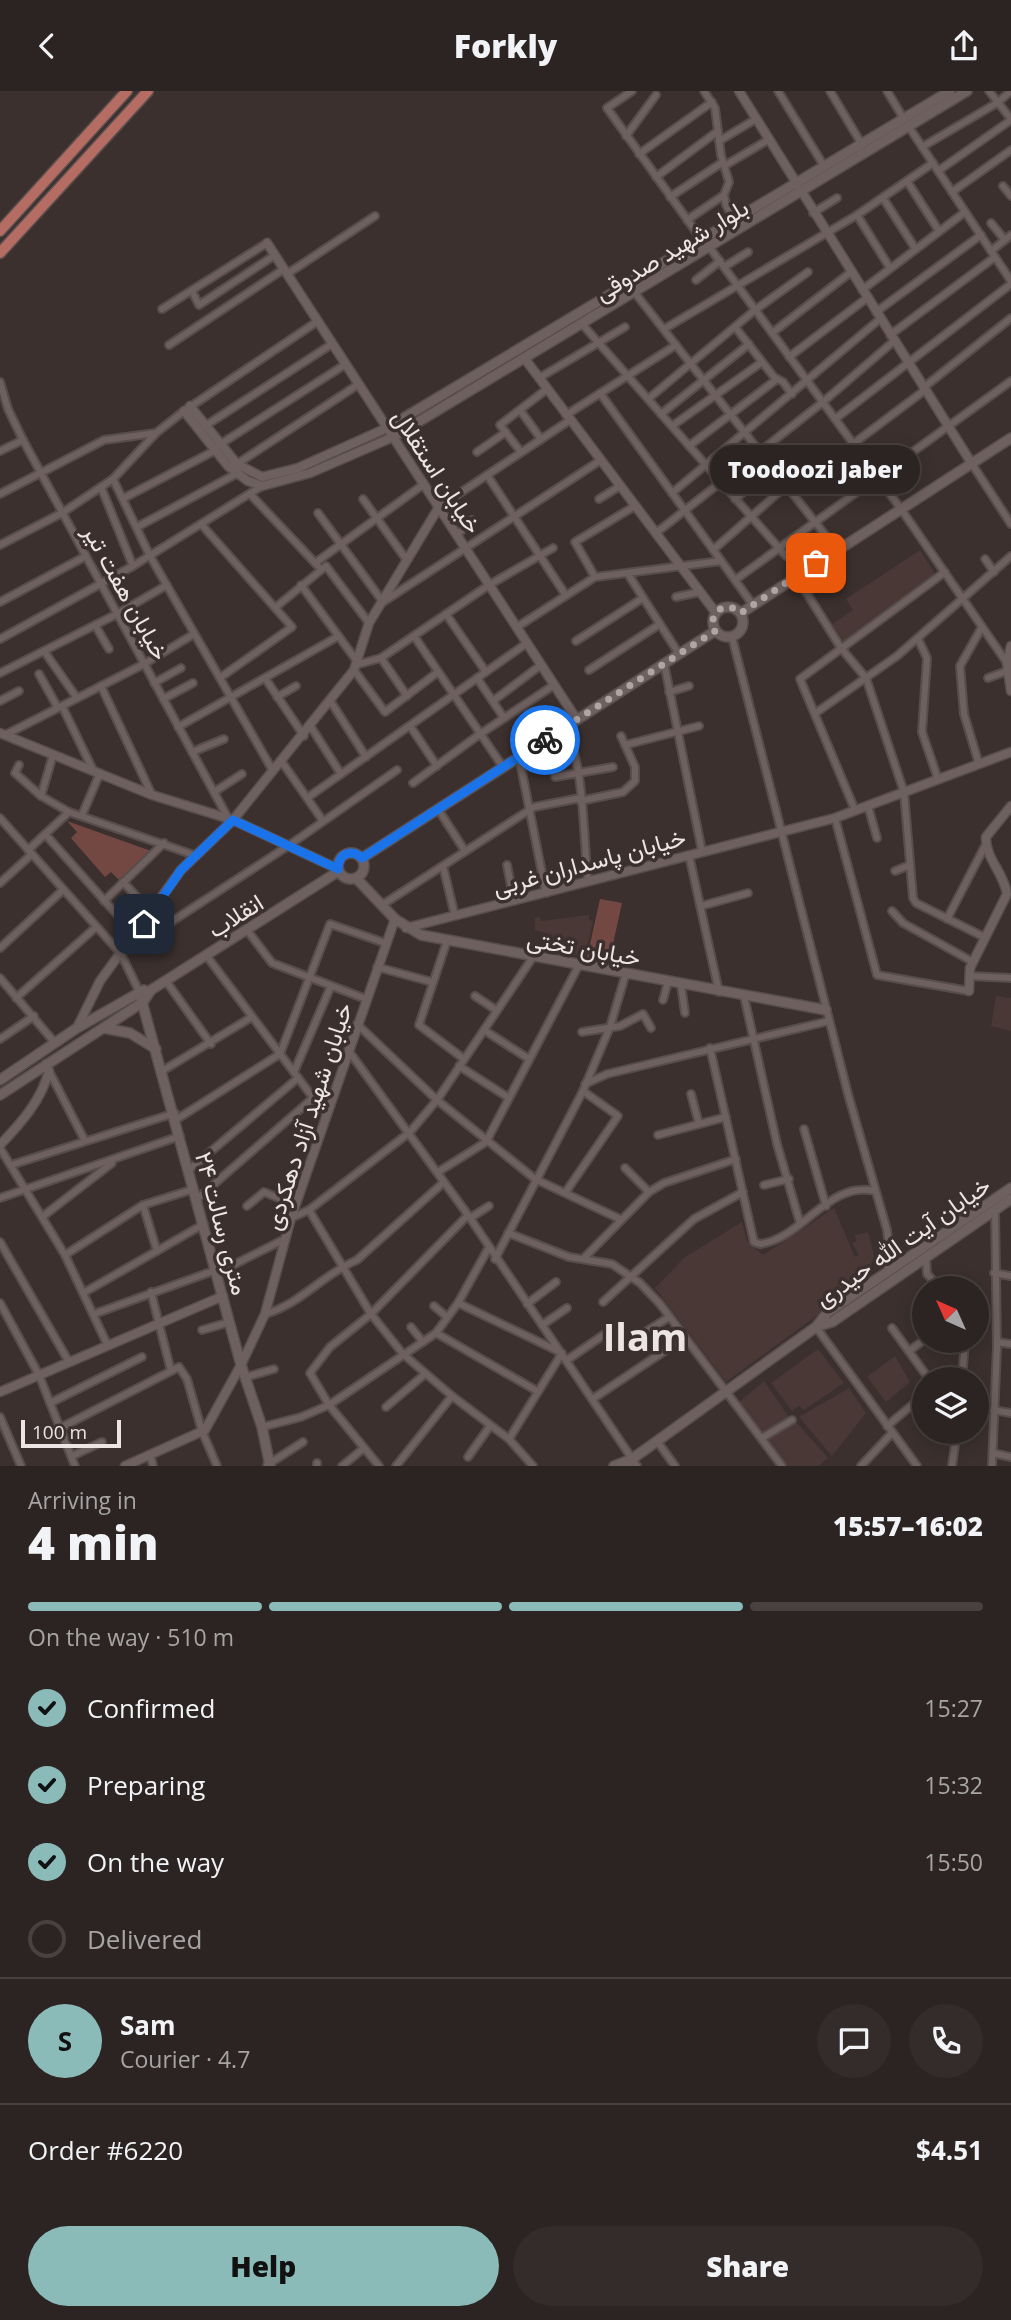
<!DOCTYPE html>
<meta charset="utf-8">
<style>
:root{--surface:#2c2422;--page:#342c2a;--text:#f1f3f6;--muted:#a6a4a5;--line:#484140;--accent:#8bbbb9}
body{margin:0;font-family:"Open Sans",Vazirmatn,sans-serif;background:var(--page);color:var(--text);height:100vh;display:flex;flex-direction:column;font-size:26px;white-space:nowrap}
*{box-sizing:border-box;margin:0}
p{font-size:23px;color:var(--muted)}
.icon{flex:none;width:38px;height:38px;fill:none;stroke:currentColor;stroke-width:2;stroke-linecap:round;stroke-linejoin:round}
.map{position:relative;height:1375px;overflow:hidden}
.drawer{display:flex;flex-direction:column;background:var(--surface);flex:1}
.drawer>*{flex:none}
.needle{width:46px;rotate:315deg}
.fabs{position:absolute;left:912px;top:1185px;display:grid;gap:14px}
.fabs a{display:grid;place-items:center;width:77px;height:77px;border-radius:50%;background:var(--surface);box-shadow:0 4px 18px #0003,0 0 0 2px var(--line);font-size:35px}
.scale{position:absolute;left:21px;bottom:18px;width:100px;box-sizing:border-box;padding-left:7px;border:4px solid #ede5e4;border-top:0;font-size:19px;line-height:24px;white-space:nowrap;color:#ede5e4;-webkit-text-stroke:5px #3b302e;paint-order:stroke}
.pin{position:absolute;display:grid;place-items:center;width:60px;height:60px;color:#fff;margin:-30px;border-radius:14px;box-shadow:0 4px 10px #0006}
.courier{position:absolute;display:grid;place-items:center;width:70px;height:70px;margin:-35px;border:5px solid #1a73e8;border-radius:50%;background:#fff;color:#222;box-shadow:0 2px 9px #0007}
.bubble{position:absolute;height:49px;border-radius:24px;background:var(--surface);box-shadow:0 4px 18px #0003,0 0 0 2px var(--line);font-size:23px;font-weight:800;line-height:49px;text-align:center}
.overview em{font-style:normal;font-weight:800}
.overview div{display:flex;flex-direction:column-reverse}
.overview{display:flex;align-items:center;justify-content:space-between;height:119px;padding:0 28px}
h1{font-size:46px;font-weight:800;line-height:52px}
.bar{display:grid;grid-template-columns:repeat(4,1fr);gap:10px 7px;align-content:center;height:84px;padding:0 28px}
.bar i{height:9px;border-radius:5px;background:var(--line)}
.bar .active{background:var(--accent)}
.bar p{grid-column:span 4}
.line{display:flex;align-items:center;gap:18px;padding:0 28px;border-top:2px solid var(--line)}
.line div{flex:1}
.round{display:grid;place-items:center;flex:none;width:74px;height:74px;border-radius:37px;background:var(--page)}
ol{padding:0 28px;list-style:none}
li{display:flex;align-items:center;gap:21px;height:77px}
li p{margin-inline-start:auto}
li .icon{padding:7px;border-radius:50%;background:var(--accent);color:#111;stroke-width:4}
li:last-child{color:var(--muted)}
li i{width:38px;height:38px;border:4px solid var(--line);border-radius:50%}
.button{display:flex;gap:14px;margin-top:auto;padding:14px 28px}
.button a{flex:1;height:80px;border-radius:42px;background:var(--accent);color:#111;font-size:28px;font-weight:800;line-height:80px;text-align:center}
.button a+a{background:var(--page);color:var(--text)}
header{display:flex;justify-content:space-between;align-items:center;height:91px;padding:0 28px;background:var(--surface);font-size:32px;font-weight:800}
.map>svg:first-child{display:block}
.built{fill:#493835}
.green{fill:#744842}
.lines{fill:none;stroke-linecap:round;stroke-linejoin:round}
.minor-casing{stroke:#574d4c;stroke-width:10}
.tertiary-casing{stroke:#574d4c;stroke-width:11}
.secondary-casing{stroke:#574d4c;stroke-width:12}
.primary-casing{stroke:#574d4c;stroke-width:13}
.minor{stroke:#6d605e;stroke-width:6}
.tertiary{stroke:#6d605e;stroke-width:8}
.secondary{stroke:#6d605e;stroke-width:9}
.primary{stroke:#b56c62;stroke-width:10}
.done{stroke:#afa6a4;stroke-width:7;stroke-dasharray:0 12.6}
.route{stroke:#1a73e8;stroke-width:9}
.labels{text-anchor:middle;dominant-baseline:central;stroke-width:7;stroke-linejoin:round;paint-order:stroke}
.street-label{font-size:24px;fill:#ede5e4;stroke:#3b302e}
.town-label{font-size:38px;font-weight:bold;fill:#ede5e4;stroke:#3b302e}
</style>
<header><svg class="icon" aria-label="back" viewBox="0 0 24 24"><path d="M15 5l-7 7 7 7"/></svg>Forkly<svg class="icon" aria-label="share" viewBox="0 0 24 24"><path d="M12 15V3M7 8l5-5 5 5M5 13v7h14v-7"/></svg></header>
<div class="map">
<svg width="1011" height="1375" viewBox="0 0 1011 1375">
<rect width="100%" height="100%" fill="#3b302e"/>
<g class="built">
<polygon points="920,459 937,486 845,552 832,533 853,519 846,508"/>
<polygon points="589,824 589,829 593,830 585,866 556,861 552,844 535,839 535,827 540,826 541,830"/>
<polygon points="996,905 1011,907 1011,940 991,935"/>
<polygon points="834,1117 855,1166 859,1164 852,1152 856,1150 855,1144 868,1141 875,1168 871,1172 873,1178 864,1186 858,1173 864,1190 726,1291 655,1197 685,1166 742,1131 747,1150 763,1164"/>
<polygon points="818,1258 844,1292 804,1319 799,1315 792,1320 771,1292"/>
<polygon points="895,1265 910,1291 886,1311 867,1286"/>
<polygon points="764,1290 791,1329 763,1344 739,1311"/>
<polygon points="849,1297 866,1322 832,1365 799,1326"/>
<polygon points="796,1331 828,1367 819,1375 788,1375 768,1349"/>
</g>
<g class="green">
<polygon points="67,730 151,760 119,789 111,781 105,786 71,747 77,741"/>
<polygon points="600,808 622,812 609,871 587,867"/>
</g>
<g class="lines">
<defs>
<g id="minor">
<polyline points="632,0 607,17 702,149"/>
<polyline points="704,0 715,17 721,64 729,91 724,104 726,114 734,129"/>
<polyline points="778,0 824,75"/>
<polyline points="830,0 861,52"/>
<polyline points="887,0 904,28"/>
<polyline points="989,0 1011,28"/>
<polyline points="909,36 1011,190"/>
<polyline points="626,45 656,4"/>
<polyline points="719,50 756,28"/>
<polyline points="922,56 997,12 1011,0"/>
<polyline points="639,63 712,11"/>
<polyline points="724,75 768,49"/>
<polyline points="938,80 1011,29"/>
<polyline points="656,86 718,40"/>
<polyline points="907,90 939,140"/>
<polyline points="1003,95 1011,105"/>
<polyline points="952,101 1011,59"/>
<polyline points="670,106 723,71"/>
<polyline points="883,107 915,157"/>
<polyline points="813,122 837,107"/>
<polyline points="857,124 890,177"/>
<polyline points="687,129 724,104"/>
<polyline points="991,132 1005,149"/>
<polyline points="710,157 901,418 1007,572"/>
<polyline points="991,160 1011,144"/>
<polyline points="724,176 748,161"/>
<polyline points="287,183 375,125"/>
<polyline points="696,189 720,170"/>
<polyline points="862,199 965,121"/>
<polyline points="192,200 199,214 275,164"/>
<polyline points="635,202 837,459"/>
<polyline points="162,218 267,152"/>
<polyline points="876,221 981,144"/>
<polyline points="582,233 786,465"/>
<polyline points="735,236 774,286 783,291 792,303"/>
<polyline points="664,238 857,124 933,72"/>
<polyline points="772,242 851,181"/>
<polyline points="890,244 995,166"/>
<polyline points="169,254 284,178"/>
<polyline points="789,266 867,207"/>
<polyline points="539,287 625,236"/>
<polyline points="0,291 8,318 23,349 228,727"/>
<polyline points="923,297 1011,227"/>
<polyline points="600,302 753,514"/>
<polyline points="648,308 755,219 808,181"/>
<polyline points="520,319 541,348"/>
<polyline points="661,323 749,253"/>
<polyline points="566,324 676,254"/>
<polyline points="835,328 1011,193"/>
<polyline points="205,335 332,253"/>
<polyline points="672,335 762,271"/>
<polyline points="853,353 925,299"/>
<polyline points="219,354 346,273"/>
<polyline points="689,355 777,288"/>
<polyline points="0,360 23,349"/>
<polyline points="477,361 506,341"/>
<polyline points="521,361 500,334 547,298"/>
<polyline points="237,373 359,293"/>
<polyline points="972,373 1011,433"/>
<polyline points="487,384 565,503"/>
<polyline points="113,388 150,465 273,680"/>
<polyline points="101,396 133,475"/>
<polyline points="672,402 880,228"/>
<polyline points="0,403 104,349 156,342"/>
<polyline points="250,403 318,475"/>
<polyline points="124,407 214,360"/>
<polyline points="363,408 406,468"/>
<polyline points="599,408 620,395"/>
<polyline points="735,408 773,377"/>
<polyline points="439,416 570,329"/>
<polyline points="318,422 383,511 601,369"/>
<polyline points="201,433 292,536 221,586"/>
<polyline points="137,436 236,383"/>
<polyline points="656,442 823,311 894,250"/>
<polyline points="457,444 472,429"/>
<polyline points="0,454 62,422 113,388 156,342 184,320 318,230"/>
<polyline points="713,459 786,395"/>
<polyline points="985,468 994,481"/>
<polyline points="315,472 424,393"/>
<polyline points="628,483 679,563"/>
<polyline points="796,485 841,557 866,587 904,701 913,807 916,812 984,846"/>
<polyline points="595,486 575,451 635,415"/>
<polyline points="735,489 1011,290"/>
<polyline points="301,494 359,573 381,567 489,494 553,457"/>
<polyline points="676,506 700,501"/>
<polyline points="0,511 86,465"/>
<polyline points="276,516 326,475 369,532"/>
<polyline points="446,523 486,581"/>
<polyline points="95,534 109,558"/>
<polyline points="517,536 595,486 721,470"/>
<polyline points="414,545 503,676"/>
<polyline points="732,546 848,1003 887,1139 890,1162 887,1180"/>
<polyline points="0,548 133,475 262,395"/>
<polyline points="918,548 927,567 922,641 938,688"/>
<polyline points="576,550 643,507"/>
<polyline points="44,560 77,607"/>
<polyline points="381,567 407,605"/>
<polyline points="664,572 702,760"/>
<polyline points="354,579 385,621 438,581"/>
<polyline points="589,579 660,533"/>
<polyline points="0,582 117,523 167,494"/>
<polyline points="39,583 58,617"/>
<polyline points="265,587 304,645"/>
<polyline points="477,587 504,627"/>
<polyline points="988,587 1007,580"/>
<polyline points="154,592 181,577"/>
<polyline points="101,595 152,704"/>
<polyline points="669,601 689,595"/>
<polyline points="277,606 296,595"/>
<polyline points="163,608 193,592"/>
<polyline points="0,610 19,600"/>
<polyline points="493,610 541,574"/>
<polyline points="331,611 366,666"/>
<polyline points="62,615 93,679"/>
<polyline points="817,621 897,565 1011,465"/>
<polyline points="410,635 437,675"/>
<polyline points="178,636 337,546"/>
<polyline points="311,636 341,683"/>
<path d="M 565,636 C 585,677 583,745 588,790"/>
<polyline points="7,643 144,573 194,543"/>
<polyline points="625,654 699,635"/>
<polyline points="192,661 224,648"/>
<polyline points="519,666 546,802"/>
<polyline points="282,671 323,730"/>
<polyline points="979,673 964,623 960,575 982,536"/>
<polyline points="19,674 15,682 41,705 69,721 194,764"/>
<polyline points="555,686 613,676"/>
<polyline points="413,692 480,643 554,594"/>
<polyline points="214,701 242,683"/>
<polyline points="41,705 53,664"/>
<polyline points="307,707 527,552"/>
<polyline points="580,710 623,701 635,690 635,676 621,645"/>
<polyline points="868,715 877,747"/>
<polyline points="438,718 465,760"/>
<polyline points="855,719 800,588 945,481"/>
<polyline points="82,724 100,682"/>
<polyline points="0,727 121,863 139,900"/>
<polyline points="835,727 877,884 969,900"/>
<polyline points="45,743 136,845"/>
<polyline points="28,759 69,721"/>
<polyline points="689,764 719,901"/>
<polyline points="507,774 514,810"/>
<polyline points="443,775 455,825"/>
<polyline points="895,780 910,774"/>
<polyline points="123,791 151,821"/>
<polyline points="0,792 32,763"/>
<polyline points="104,810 164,752"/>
<polyline points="382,814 534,716 580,707"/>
<polyline points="701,815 748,802"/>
<polyline points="892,820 903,832 973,871"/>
<polyline points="947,828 986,753"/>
<polyline points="247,839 272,872 366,908"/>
<polyline points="447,850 419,934 464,968"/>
<polyline points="128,855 151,844 288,755 397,679"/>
<polyline points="0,857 63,799"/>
<polyline points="206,864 326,1024"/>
<polyline points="377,876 432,891"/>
<polyline points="969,885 1011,887"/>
<polyline points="0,887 55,952"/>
<polyline points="166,890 211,953"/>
<polyline points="681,894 685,922"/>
<polyline points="475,905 496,919"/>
<polyline points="744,905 777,1053 800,1132"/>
<polyline points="16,907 95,837"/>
<polyline points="663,909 668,891"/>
<polyline points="357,933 437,1009 535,1088 620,1128"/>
<polyline points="484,939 529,968"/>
<polyline points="582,941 620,935 643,923 651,937"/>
<polyline points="0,948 34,925"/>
<path d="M 710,957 L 754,1151 L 760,1153 C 802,1148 829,1089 875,1100"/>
<polyline points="348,959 468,1124 637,1375"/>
<polyline points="459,975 509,1007"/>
<polyline points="49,980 85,1050"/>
<polyline points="162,980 252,926"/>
<polyline points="294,981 331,895"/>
<polyline points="585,993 607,983 829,930"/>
<polyline points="691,1003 699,1033"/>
<polyline points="177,1028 280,963 330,833 385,852"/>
<polyline points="804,1038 826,1115"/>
<polyline points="658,1044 726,1026"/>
<polyline points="0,1057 65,1164 108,1255"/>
<polyline points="11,1074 175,1022"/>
<polyline points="625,1077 649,1101"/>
<polyline points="190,1078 298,987"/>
<polyline points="438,1081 486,1051 579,874"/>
<polyline points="764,1094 789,1088"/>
<polyline points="565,1102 618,1025 583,1000"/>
<polyline points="0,1107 180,1045"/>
<polyline points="197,1108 313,1007"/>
<polyline points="143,1114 157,1160"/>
<polyline points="247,1115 264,1101 295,1114"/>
<polyline points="309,1119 371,1223 403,1263 452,1305 509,1348 533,1375"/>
<polyline points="42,1126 112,1072"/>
<polyline points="291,1127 309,1119 410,1041 437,1009 533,866"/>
<polyline points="470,1127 489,1115"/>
<polyline points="508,1142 569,1166 612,1173 640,1192 660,1213 782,1375"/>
<polyline points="0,1151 69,1271"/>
<polyline points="65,1164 143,1114 194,1098"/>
<polyline points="926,1167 927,1183 940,1197"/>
<polyline points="495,1168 583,1000 610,936 626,882"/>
<polyline points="583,1168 649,1101 664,1092 736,1068"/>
<polyline points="217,1182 285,1148"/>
<polyline points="994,1182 1011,1185"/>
<polyline points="85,1201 204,1133"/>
<polyline points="151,1201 171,1280"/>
<polyline points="603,1211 694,1128 743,1101"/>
<polyline points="0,1212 39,1284 75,1375"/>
<polyline points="458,1212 562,1262 509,1348"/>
<polyline points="527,1213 556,1191"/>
<polyline points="434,1215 447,1226"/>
<polyline points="94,1223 216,1179"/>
<path d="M 265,1223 C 301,1213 323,1183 357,1169 L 444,1091"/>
<polyline points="542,1234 567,1217"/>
<polyline points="411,1236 423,1251"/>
<polyline points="816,1236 917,1375"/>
<polyline points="892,1237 929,1288"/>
<polyline points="202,1239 230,1231"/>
<polyline points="436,1242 537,1300"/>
<polyline points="638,1246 669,1226"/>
<polyline points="997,1251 1011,1253"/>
<polyline points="909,1260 924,1249"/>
<polyline points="567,1269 605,1243"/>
<polyline points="246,1286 274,1278"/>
<polyline points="950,1288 963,1282"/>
<polyline points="962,1288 965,1250"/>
<polyline points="594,1307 684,1247"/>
<polyline points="50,1312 142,1266"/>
<polyline points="386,1316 425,1283"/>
<polyline points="993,1319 1011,1322"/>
<polyline points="0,1326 21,1375"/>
<polyline points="887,1335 924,1304"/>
<polyline points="262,1336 301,1326 329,1314 436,1242 458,1212 488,1158"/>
<polyline points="60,1337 179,1276 187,1288 202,1340 217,1375"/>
<polyline points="762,1347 792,1329"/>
<polyline points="657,1350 675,1375"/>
<polyline points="993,1362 1011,1366"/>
<polyline points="150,1363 153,1375"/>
<polyline points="72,1365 102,1351"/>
<polyline points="468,1366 490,1335"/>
<polyline points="267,1374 303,1351"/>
<polyline points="317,1375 317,1372"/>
<polyline points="342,1375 364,1357"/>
<polyline points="379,1375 329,1314 310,1282 330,1256 371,1223 468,1124"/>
<polyline points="396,1375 452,1305"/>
<polyline points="861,1375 892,1342"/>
<polyline points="952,1375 957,1340"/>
<polyline points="992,1375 997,1256 995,1119"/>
</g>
<g id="tertiary">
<polyline points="739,0 972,373"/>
<polyline points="267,152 577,629"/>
<polyline points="525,268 716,522"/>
<polyline points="190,315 237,373 262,386 298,377 387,337"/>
<polyline points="184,320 228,375 248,390 262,395 310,382 393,346"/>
<polyline points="1011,555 1007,572 1011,600"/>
<polyline points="0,642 152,704 233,729 338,778"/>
<polyline points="406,837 835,727 1011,661"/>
<path d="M 969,900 L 970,877 L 1007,803 C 1004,782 985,767 986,746 L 1011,715"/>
<polyline points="77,937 100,890 181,779 233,729 354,579 369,532 439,416"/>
<path d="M 0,1054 C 21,1032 41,1010 49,980 L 46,973"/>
<polyline points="0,1301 223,1205"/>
<polyline points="125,1375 205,1339 241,1274 265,1223 291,1127 395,828"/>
</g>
<g id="secondary">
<polyline points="387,337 950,0"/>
<polyline points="393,346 967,0"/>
<circle cx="728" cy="531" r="15"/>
<polyline points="741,522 1011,347"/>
<circle cx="351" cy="775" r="13"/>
<polyline points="362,767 715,540"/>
<polyline points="356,787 395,828 421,844 826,919"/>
<polyline points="139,900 241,1274 262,1336 270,1375"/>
<polyline points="103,937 130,942 156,958"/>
<polyline points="0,989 77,937 144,899"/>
<polyline points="0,1004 143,911 151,899 339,780"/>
<polyline points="818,1235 832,1231 1011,1108"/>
<polyline points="614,1375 632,1368"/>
<polyline points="626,1375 632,1368 816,1236 827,1222 1011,1097"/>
</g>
<g id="primary">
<polyline points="0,140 127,0"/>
<polyline points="0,162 148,0"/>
</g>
</defs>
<use href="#minor" class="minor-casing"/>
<use href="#tertiary" class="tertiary-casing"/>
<use href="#secondary" class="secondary-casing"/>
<use href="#primary" class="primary-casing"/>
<use href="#minor" class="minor"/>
<use href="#tertiary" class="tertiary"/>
<use href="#secondary" class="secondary"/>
<use href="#primary" class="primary"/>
</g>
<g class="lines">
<polyline class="done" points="545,649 715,540 713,527 720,518 731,516 741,522 816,472"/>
<path class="route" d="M 144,833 L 181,779 L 233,729 L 338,778 C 338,763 351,757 362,767 L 545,649"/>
</g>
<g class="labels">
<g class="street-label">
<text transform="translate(671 158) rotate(-31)">بلوار شهید صدوقی</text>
<text transform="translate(438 380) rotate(57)">خیابان استقلال</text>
<text transform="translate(127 501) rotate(61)">خیابان هفت تیر</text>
<text transform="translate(589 770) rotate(-15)">خیابان پاسداران غربی</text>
<text transform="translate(235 824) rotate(-32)">انقلاب</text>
<text transform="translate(584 856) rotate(10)">خیابان تختی</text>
<text transform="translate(307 1025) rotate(-72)">خیابان شهید آزاد دهکردی</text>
<text transform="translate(223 1132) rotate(75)">۲۴ متری رسالت</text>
<text transform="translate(902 1150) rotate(-35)">خیابان آیت الله حیدری</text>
</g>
<g class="town-label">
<text x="645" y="1245">Ilam</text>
</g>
</g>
</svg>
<div class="fabs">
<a><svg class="needle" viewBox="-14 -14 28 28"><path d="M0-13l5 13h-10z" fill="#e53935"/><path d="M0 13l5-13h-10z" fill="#a6a4a5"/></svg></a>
<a><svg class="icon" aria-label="layers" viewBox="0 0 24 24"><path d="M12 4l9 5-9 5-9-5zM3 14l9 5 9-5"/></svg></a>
</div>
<div class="scale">100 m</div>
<div class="pin" style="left:816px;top:472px;background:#ea580c"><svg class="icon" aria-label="bag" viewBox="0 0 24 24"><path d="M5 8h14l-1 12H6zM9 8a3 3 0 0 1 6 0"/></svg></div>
<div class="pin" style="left:144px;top:833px;background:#1f2937"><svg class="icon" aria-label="home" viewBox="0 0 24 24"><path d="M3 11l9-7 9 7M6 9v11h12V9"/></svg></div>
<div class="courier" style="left:545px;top:649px"><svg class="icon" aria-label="bike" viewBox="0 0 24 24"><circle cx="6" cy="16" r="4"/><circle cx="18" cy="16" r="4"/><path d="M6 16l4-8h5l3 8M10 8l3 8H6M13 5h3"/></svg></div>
<div class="bubble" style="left:710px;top:354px;width:210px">Toodoozi Jaber</div>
</div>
<section class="drawer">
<div class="overview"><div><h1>4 min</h1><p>Arriving in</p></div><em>15:57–16:02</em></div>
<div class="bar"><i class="active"></i><i class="active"></i><i class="active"></i><i></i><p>On the way · 510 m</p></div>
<ol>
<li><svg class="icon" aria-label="check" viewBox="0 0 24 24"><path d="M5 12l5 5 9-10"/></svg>Confirmed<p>15:27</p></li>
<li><svg class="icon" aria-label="check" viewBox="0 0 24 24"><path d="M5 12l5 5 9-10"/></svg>Preparing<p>15:32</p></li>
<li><svg class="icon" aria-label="check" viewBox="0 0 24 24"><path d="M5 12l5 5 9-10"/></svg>On the way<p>15:50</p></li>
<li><i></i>Delivered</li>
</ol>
<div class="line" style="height:126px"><b class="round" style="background:var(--accent);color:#111">S</b><div><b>Sam</b><p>Courier · 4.7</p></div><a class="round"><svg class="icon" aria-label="chat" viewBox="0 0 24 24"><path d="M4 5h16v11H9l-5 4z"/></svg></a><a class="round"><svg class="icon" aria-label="phone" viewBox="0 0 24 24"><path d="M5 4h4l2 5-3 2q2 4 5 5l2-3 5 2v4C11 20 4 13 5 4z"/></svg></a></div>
<div class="line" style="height:91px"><div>Order #6220</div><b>$4.51</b></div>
<div class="button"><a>Help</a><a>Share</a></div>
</section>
